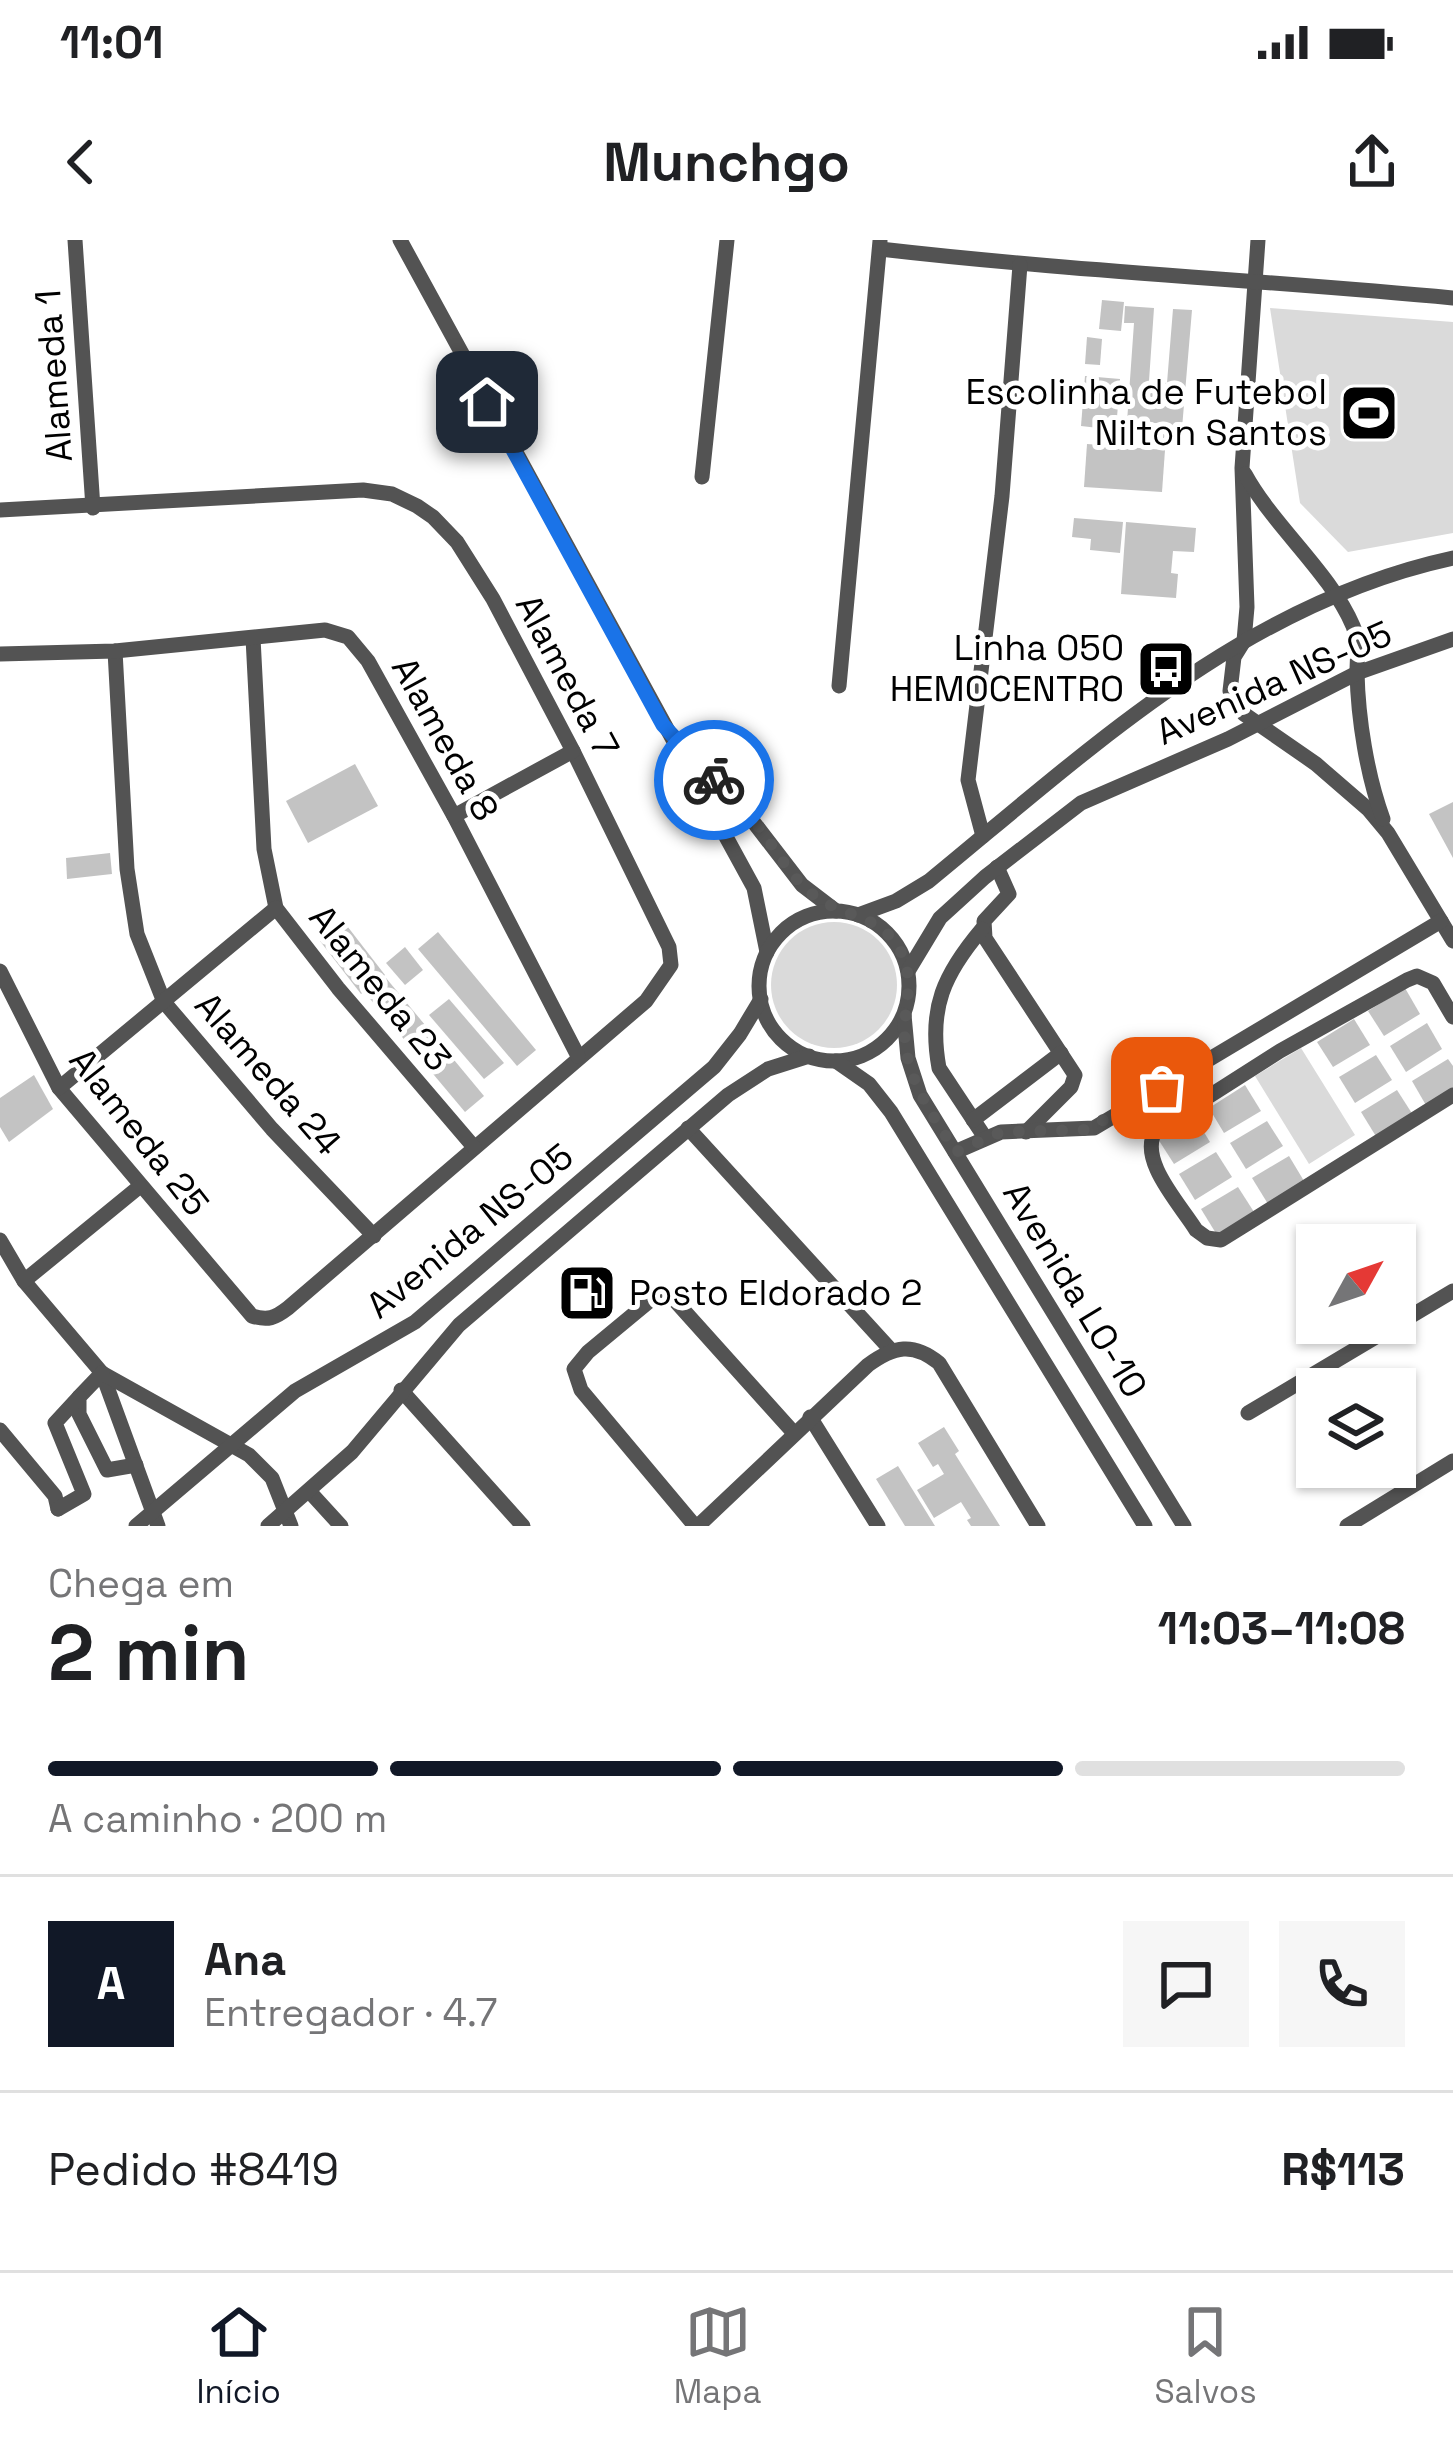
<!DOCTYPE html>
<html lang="pt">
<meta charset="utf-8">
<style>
:root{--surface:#fff;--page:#f6f6f6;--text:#202124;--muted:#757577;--line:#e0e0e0;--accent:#111827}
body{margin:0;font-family:"Space Grotesk",sans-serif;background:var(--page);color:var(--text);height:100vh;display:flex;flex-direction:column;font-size:45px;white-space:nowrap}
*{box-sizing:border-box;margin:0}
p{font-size:39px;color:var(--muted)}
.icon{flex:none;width:66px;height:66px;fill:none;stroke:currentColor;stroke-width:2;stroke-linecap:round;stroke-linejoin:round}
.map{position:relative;height:1286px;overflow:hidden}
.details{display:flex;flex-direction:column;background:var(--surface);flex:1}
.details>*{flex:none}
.needle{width:78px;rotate:50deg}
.controls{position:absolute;left:1296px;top:984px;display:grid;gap:24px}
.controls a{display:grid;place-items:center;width:120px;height:120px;border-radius:0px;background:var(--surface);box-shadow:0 3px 9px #0004;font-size:60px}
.pin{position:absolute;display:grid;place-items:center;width:102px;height:102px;color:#fff;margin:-51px;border-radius:24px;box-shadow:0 6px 18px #0006}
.courier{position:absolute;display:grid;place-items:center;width:120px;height:120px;margin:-60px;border:9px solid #1a73e8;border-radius:50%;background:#fff;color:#222;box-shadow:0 3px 15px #0007}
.summary em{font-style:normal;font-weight:700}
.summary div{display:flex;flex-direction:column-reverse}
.summary{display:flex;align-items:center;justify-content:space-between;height:204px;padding:0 48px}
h1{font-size:78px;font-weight:700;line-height:90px}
.bar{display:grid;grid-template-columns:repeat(4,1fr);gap:18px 12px;align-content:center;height:144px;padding:0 48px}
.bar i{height:15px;border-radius:9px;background:var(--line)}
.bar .selected{background:var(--accent)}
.bar p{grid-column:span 4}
.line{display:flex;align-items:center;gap:30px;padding:0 48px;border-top:3px solid var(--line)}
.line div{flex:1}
.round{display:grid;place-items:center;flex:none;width:126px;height:126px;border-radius:0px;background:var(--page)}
.status{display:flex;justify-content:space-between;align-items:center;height:84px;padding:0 60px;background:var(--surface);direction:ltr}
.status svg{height:33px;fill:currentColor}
header{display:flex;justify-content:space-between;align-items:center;height:156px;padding:0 48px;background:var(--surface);font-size:54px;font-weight:700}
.tabs{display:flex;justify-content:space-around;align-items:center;height:168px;border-top:3px solid var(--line);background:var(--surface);font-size:33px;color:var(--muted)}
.tabs a{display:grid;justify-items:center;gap:6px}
.tabs .selected{color:var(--accent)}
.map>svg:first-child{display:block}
.green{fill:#dadada}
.building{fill:#c3c3c3}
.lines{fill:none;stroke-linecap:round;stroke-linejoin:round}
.minor{stroke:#535353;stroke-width:15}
.done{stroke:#595959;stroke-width:12;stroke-dasharray:0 21.6}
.route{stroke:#1a73e8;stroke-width:15}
.labels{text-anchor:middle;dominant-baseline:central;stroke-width:10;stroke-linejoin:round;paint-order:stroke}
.street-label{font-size:36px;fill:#000;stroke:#fff}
.poi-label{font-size:36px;fill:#000;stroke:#fff;text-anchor:end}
</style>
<div class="status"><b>11:01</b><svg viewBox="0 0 49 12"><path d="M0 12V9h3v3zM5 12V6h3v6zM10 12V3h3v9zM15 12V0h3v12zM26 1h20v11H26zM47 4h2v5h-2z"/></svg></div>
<header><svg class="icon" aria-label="back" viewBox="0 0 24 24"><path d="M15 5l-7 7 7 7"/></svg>Munchgo<svg class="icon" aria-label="share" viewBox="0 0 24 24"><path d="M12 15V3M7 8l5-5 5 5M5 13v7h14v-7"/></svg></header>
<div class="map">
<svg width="1453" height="1286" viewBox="0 0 1453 1286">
<rect width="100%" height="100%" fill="#fff"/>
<g class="green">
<polygon points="1270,68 1453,82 1453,293 1348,312 1300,263"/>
<circle cx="834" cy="745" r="63"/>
<polygon points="1301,808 1355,895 1309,924 1255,836"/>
</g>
<g class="building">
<polygon points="1102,60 1124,62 1121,91 1099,89"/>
<polygon points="1125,66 1154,68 1149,141 1167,143 1173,69 1192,70 1181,200 1163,198 1164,184 1146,182 1145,193 1118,191 1119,181 1127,182 1134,83 1124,83"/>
<polygon points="1087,97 1102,99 1100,125 1085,124"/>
<polygon points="1085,136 1120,139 1116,190 1081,186"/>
<polygon points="1087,204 1165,210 1162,252 1084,247"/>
<polygon points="1074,278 1123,282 1120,313 1090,310 1091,299 1072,297"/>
<polygon points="1126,282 1196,288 1194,312 1173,311 1171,333 1178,334 1176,358 1121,354"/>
<polygon points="355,524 378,566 308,603 286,561"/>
<polygon points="1453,562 1453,618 1429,574"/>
<polygon points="110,613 112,634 67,639 66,618"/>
<polygon points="344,682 385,735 361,754 320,701"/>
<polygon points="438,692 536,810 517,826 418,709"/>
<polygon points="405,707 423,730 405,745 386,723"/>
<polygon points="386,738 484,856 465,872 366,754"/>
<polygon points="1405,748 1420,774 1384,796 1368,771"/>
<polygon points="449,759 504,823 484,839 429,775"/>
<polygon points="1354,779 1370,805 1333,827 1317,802"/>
<polygon points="1427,783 1442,809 1406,832 1390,806"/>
<polygon points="1376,815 1392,840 1355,863 1339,837"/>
<polygon points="1448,819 1453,826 1453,849 1427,867 1412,841"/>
<polygon points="34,835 53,869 9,902 0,887 0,858"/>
<polygon points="1245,845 1261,871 1224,893 1209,868"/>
<polygon points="1397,850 1413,875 1377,898 1361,872"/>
<polygon points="1194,876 1210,902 1174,924 1158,899"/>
<polygon points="1267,881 1283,906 1246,929 1230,903"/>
<polygon points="1216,912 1232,937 1195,960 1179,934"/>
<polygon points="1289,916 1304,941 1268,964 1252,938"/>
<polygon points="1238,947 1254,972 1217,995 1201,969"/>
<polygon points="944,1187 959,1211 955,1214 1000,1286 971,1286 967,1280 971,1278 961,1262 934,1278 917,1250 944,1234 938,1224 933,1227 918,1203"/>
<polygon points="898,1226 935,1286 905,1286 876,1239"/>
</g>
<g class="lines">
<g class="minor">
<polyline points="75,0 93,268"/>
<polyline points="400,0 754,648 767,712"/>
<polyline points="1258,0 1242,228 1247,367 1244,401 1234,417 1230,451 1244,474 1316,524 1368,569 1388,593 1453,701"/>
<path d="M 880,9 C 1070,31 1262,40 1453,58"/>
<path d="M 1245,234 C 1274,287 1330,332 1353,386 C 1360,402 1357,416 1357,432 C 1358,479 1367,535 1383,579"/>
<polyline points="702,237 727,0"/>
<path d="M 0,270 L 363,250 L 392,254 L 417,266 L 433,277 L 457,302 L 493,359 L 573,511 L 669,707 L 671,725 L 646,761 L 288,1068 C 275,1078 268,1081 252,1076 L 59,848 L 0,731"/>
<polyline points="253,398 264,609 276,668 338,748 474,907"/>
<polyline points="115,411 127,629 137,694 164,762 272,889 374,996"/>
<polyline points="0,414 115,411 325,390 348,397 368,421 454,576 578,816"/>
<polyline points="839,446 880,1"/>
<polyline points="682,508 745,571 802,645 836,671"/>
<polyline points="454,576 573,511"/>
<polyline points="983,596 968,540 1002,256 1020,25"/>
<polyline points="997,627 1009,654 984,681 985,698 1075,835 1071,847 1026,892"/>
<circle cx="834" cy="746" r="75"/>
<path d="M 858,675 L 896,661 L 929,641 C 1089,510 1244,363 1453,318"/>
<path d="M 982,689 C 944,734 928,768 939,828 L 984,896"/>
<polyline points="908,731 940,678 985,637 1081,563 1228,499 1357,433 1453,399"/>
<polyline points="904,775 908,818 920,855 1184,1286"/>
<path d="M 1453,777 L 1433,743 L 1417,736 L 1407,740 L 1280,811 L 1156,890 C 1137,919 1180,964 1196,990 L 1207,998 L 1221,1000 L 1453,855"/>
<polyline points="836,821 869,844 891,872 1145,1286"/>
<polyline points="59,848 276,668"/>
<polyline points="973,880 1061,813"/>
<polyline points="688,888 890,1109"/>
<polyline points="955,912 1001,892 1094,888 1441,681"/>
<polyline points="0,1000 24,1041 102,1133 158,1286"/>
<polyline points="24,1041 139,947"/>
<polyline points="102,1133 249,1215 272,1238 291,1286"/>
<polyline points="102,1133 79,1157 79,1174 107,1230 136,1225"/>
<polyline points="401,1150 523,1286"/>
<polyline points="1248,1173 1453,1051"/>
<polyline points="810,1177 878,1286"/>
<polyline points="0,1190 55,1256 58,1269"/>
<polyline points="309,1251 341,1286"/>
<polyline points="58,1269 84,1254 55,1183 79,1157"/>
<polyline points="136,1286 295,1151 415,1082 714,827 740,794 761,759"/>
<polyline points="268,1286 352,1212 459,1085 728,855 768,829 809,816"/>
<polyline points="695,1286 581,1150 574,1129 588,1112 658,1054 669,1054 793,1192"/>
<path d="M 698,1286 L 868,1125 C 894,1106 913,1102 939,1123 L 1038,1286"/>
<polyline points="1347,1286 1453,1221"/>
</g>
</g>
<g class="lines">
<path class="done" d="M 714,540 C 730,555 745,570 759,587 C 776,610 789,635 811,653 C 840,677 882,674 901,712 C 916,742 902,772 905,803 C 909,844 935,878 956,912 L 1001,892 L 1085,890 L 1162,848"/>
<polyline class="route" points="487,162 663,485 714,540"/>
</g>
<defs>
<symbol id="stadium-square" viewBox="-11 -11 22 22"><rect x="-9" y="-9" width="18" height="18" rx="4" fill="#000" stroke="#fff"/><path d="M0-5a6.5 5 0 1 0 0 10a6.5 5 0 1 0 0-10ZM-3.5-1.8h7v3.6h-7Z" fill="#fff"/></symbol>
<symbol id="bus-square" viewBox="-11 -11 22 22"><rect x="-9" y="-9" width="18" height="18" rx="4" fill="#000" stroke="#fff"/><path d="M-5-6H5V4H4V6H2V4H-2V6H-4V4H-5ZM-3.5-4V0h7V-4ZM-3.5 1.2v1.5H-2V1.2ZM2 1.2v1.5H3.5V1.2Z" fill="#fff"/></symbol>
<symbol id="fuel-square" viewBox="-11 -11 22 22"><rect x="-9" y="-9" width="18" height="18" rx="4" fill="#000" stroke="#fff"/><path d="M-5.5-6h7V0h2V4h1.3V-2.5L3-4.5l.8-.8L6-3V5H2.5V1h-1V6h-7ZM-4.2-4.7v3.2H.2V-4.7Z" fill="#fff"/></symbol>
</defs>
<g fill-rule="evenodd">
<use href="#stadium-square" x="1336" y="140" width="66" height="66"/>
<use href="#bus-square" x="1133" y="396" width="66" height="66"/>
<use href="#fuel-square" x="554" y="1020" width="66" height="66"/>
</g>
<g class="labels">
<g class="street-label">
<text transform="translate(54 136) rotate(-94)">Alameda 1</text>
<text transform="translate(567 436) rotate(62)">Alameda 7</text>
<text transform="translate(1274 443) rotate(-24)">Avenida NS-05</text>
<text transform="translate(445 499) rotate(61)">Alameda 8</text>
<text transform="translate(380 748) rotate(51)">Alameda 23</text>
<text transform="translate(268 834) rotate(49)">Alameda 24</text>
<text transform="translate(139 892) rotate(52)">Alameda 25</text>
<text transform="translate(470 991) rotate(-39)">Avenida NS-05</text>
<text transform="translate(1075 1050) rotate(59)">Avenida LO-10</text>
</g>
<g class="poi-label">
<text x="1327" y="152">Escolinha de Futebol<tspan x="1327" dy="41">Nilton Santos</tspan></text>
<text x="1124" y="408">Linha 050<tspan x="1124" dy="41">HEMOCENTRO</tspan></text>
<text x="629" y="1053" text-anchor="start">Posto Eldorado 2</text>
</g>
</g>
</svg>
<div class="controls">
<a><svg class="needle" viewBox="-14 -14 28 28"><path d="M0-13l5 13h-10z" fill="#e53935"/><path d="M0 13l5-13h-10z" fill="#757577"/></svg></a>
<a><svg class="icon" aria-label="layers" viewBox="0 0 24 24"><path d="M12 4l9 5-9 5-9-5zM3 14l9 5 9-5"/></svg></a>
</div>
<div class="pin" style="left:1162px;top:848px;background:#ea580c"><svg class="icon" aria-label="bag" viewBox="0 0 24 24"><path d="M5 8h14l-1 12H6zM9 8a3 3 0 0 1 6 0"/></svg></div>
<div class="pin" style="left:487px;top:162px;background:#1f2937"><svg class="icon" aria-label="home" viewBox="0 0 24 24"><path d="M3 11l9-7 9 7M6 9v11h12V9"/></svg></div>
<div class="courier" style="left:714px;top:540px"><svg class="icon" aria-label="bike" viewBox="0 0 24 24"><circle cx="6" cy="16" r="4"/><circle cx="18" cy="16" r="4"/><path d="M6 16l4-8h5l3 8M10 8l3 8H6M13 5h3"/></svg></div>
</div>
<section class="details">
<div class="summary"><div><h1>2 min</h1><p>Chega em</p></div><em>11:03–11:08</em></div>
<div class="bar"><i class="selected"></i><i class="selected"></i><i class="selected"></i><i></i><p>A caminho · 200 m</p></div>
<div class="line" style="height:216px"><b class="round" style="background:var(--accent);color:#fff">A</b><div><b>Ana</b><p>Entregador · 4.7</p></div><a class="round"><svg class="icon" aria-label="chat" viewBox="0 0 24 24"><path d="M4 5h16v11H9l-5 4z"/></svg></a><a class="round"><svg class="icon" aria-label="phone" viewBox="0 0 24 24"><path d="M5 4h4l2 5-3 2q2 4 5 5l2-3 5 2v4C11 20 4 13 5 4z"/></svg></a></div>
<div class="line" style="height:156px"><div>Pedido #8419</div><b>R$113</b></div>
</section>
<nav class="tabs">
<a class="selected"><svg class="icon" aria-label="home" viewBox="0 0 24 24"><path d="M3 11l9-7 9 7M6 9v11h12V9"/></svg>Início</a>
<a><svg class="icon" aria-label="map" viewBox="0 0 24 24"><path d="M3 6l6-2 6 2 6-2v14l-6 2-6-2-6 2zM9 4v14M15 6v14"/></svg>Mapa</a>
<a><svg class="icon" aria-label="saved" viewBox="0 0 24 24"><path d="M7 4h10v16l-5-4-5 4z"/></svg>Salvos</a>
</nav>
